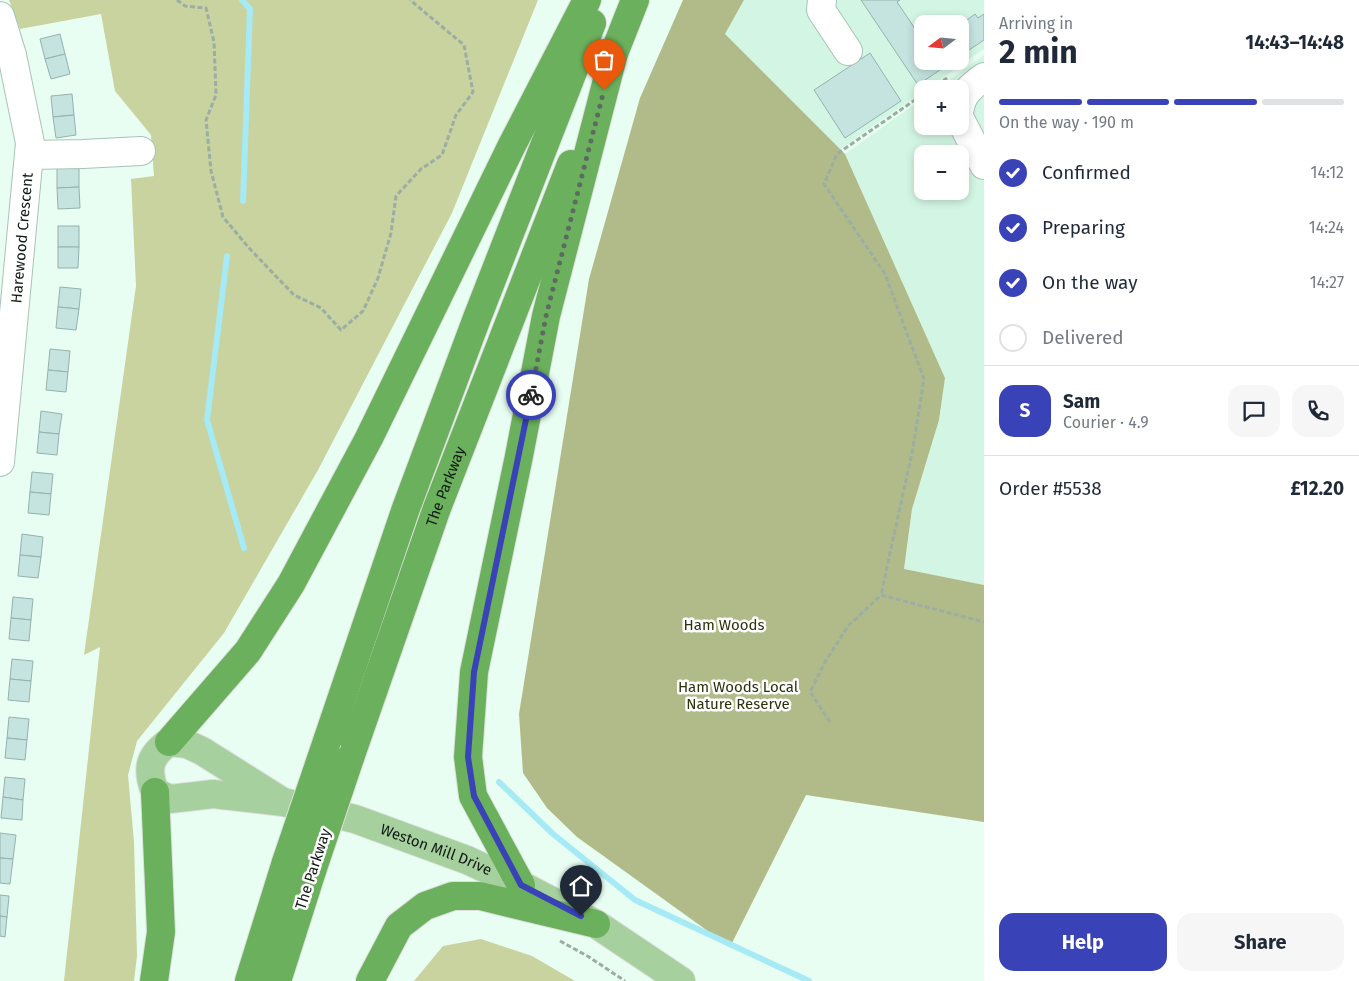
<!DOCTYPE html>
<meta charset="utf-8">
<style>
:root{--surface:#fff;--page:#f6f6f7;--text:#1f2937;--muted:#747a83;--line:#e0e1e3;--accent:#3943b7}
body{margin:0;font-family:"Fira Sans",sans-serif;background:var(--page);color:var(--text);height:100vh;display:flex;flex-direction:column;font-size:19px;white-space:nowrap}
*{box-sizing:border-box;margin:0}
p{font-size:16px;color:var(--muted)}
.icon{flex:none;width:28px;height:28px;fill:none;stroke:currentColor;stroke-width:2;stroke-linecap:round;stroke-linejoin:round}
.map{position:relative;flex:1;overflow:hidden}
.panel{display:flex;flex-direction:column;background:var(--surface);width:375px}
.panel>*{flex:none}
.needle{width:32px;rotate:254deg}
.tools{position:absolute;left:914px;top:15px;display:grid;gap:10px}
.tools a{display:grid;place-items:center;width:55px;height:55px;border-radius:10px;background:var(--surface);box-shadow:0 2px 8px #0003;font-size:25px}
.pin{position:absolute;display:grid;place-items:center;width:42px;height:42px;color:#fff;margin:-51px -21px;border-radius:50% 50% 50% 0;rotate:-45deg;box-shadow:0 0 5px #0007}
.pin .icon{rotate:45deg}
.courier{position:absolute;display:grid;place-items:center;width:50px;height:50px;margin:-25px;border:4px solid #3943b7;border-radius:50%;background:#fff;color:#222;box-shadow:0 1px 6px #0007}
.overview em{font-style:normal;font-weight:700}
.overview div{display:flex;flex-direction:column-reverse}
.overview{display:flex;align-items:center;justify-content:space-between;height:85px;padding:0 15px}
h1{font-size:32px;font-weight:700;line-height:38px}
.bar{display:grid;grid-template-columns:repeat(4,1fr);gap:8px 5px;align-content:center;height:60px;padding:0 15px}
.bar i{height:6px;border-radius:4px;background:var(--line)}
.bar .on{background:var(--accent)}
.bar p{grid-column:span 4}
.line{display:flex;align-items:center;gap:12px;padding:0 15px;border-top:1px solid var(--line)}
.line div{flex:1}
.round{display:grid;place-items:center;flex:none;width:52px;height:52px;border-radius:15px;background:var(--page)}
ol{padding:0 15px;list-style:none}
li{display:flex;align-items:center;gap:15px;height:55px}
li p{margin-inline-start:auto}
li .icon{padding:5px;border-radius:50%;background:var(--accent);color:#fff;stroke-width:4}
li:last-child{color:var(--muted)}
li i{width:28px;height:28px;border:2px solid var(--line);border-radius:50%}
.cta{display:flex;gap:10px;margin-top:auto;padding:10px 15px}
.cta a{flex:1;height:58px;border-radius:15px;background:var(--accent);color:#fff;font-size:20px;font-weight:700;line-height:58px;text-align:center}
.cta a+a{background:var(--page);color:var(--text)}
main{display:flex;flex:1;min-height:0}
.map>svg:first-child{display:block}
.built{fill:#d3f6e4;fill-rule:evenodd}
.green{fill:#c8d3a0}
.forest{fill:#b1bb89}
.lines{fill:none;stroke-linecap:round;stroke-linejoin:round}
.stream{stroke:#a5eaf4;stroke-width:6}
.building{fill:#c5e4df;stroke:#94b2ad}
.minor-casing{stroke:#a9c3b5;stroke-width:30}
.major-casing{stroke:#dedfde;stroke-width:30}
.highway-casing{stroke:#dedfde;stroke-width:30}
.path{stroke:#9cada3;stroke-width:3;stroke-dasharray:5 2.5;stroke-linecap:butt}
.minor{stroke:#fff;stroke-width:28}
.major{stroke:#a6d09d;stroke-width:28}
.highway{stroke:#6bb05c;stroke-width:28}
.highway-bridge-casing{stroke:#dedfde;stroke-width:30;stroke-linecap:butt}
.highway-bridge{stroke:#6bb05c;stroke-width:28}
.done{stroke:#5d6a62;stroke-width:5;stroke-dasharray:0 9}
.route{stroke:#3943b7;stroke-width:6}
.labels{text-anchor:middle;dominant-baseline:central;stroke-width:5;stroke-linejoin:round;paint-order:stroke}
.street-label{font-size:15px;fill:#111a15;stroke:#fff}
.park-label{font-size:15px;fill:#2c330b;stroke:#fff}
</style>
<main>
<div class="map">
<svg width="984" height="981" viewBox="0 0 984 981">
<rect width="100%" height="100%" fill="#e9fef2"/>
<g class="built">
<path d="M 744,0 L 984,0 L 984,49 L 927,89 L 922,89 L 922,92 L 816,166 L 725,34 ZM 922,24 L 960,24 L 960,61 L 922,61 Z"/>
<path d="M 984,55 L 984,585 L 904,570 L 912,509 L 939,420 L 945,378 L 845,154 L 922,99 L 922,126 L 960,126 L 960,89 L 937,89 ZM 922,154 L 960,154 L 960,191 L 922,191 Z"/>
</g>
<g class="green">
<polygon points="9,0 538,0 452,213 318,470 224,633 137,741 128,775 134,842 137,956 134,981 64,981 100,647 84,655 136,286 131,179 154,176 151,135 115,91 101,14 20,29"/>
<polygon points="481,939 532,956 575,981 414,981 443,946"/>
</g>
<polygon class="forest" points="683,0 744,0 725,34 845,154 945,378 939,420 912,509 904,569 984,585 984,822 806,795 730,947 577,837 547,808 523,773 519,714 589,279 640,98"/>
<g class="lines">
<g class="stream">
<polyline points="242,0 250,9 243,201"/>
<polyline points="227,256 207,420 244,548"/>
<polyline points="499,782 553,834 635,900 809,981"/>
</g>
</g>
<g class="building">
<polygon points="861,0 900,0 897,2 922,39 922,61 953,61 918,85"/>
<polygon points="975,14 978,18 984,14 984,40 960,56 960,25"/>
<polygon points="60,34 65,54 45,59 40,39"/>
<polygon points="870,53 901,101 845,138 814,90"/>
<polygon points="65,54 70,74 51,79 45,59"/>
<polygon points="72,94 74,115 53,117 51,96"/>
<polygon points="74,115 76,135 56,138 53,117"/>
<polygon points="57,166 79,166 79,187 57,188"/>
<polygon points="79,187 80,208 58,209 57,188"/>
<rect x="58" y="226" width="21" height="21"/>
<polygon points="58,247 79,247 78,268 58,268"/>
<polygon points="60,287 81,289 79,309 58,307"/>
<polygon points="58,307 79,309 76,330 56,328"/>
<polygon points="50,349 70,351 68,372 48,370"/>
<polygon points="48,370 68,372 66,392 46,390"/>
<polygon points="41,411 62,414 59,434 39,432"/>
<polygon points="39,432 59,434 57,455 37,453"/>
<polygon points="32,472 53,474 51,494 30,492"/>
<polygon points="30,492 51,494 49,515 28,513"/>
<polygon points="22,534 43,537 41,557 20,555"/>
<polygon points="20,555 41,557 38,578 18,576"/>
<polygon points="13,597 33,599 31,620 11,618"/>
<polygon points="11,618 31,620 29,641 9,639"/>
<polygon points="12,659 33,661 31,681 10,679"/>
<polygon points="10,679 31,681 29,702 8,700"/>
<polygon points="9,717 29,719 27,740 7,738"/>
<polygon points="7,738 27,740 25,760 5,758"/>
<polygon points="5,777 25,779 23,800 3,797"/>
<polygon points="3,797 23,800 22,820 1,818"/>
<polygon points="0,833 16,835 13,859 0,858"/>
<polygon points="0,858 13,859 10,884 0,883"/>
<polygon points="0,895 9,896 7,917 0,916"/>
<polygon points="0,916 7,917 5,937 0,936"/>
</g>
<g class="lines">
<defs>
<g id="minor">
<polyline points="822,0 821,10 848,51"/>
<polyline points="0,16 12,55 30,143 0,462"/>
<path d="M 960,108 C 962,93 973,85 984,77"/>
<polyline points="960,119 984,165"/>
<polyline points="29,155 83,154 141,151"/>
</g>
<g id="major">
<path id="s1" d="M 283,802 L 202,751 L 187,744 L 169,742 C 149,756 146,769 155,792 L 170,799 L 213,794 L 283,802 L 355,819 L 467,860 L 521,885 L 596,924 L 681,981"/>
</g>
<g id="highway">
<polyline points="607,71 635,0"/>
<polyline points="327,741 405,511 477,318 592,23"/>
<polyline points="169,742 248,651 291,584 369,438 512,145 587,0"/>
<path id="s2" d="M 350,758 L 437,508 L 571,164"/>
<polyline points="521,885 473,796 468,757 474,672 519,456 546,316 614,53"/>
<polyline points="154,981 161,932 155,792"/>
<polyline points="249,981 286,862"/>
<polyline points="277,981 313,868"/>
<polyline points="370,981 399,926 425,906 453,896 480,896 596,924"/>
</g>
</defs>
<use href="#minor" class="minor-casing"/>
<use href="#major" class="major-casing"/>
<use href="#highway" class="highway-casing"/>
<g class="path">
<polyline points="177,0 185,6 206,8 214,42 216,95 206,120 211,171 223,217 249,248 294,295 321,308 341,330 363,311 378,278 391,233 396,196 421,169 442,155 456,115 473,92 464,45 410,0"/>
<polyline points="931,89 947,78"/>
<polyline points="922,95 837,154 824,184 885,274 924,379 913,448 881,595 984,622"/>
<polyline points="830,722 810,692 825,662 848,626 881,595"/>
<polyline points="560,941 589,957 625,981"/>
</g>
<use href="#minor" class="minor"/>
<use href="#major" class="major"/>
<use href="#highway" class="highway"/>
<defs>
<g id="highway-bridge">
<polyline points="286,862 327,741"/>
<polyline points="313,868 350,758"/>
</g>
</defs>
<use href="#highway-bridge" class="highway-bridge-casing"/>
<use href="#highway-bridge" class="highway-bridge"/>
</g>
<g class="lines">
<polyline class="done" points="531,395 546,316 604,90"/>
<polyline class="route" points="531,395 474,672 468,757 474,796 521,885 581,916"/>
</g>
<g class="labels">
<g class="street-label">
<text transform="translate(22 238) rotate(-85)">Harewood Crescent</text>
<text stroke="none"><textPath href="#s2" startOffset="288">The Parkway</textPath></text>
<text stroke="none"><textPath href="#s1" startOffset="479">Weston Mill Drive</textPath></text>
<text transform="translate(313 869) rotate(-72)">The Parkway</text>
</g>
<g class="park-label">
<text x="724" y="625">Ham Woods</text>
<text x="738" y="687">Ham Woods Local<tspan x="738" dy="17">Nature Reserve</tspan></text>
</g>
</g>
</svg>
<div class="tools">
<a><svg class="needle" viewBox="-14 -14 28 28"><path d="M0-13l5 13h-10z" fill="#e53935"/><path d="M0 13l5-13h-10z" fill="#747a83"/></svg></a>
<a>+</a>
<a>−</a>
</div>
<div class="pin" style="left:604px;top:90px;background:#ea580c"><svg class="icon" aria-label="bag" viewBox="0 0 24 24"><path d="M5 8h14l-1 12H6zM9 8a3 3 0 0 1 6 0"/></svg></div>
<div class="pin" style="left:581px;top:916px;background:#1f2937"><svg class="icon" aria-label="home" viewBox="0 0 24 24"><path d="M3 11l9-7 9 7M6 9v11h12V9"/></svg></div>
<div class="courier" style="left:531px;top:395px"><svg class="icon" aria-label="bike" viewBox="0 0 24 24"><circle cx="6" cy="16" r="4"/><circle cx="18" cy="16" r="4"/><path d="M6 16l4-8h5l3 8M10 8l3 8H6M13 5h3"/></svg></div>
</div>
<section class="panel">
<div class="overview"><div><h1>2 min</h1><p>Arriving in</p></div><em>14:43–14:48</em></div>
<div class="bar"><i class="on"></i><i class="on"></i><i class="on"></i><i></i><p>On the way · 190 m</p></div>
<ol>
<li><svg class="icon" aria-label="check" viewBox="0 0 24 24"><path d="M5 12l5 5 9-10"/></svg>Confirmed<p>14:12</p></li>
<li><svg class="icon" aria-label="check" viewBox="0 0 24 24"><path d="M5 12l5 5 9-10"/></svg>Preparing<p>14:24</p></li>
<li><svg class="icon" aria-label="check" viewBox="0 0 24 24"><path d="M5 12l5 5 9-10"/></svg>On the way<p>14:27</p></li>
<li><i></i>Delivered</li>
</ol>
<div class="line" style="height:90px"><b class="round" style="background:var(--accent);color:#fff">S</b><div><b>Sam</b><p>Courier · 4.9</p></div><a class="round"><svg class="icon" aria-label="chat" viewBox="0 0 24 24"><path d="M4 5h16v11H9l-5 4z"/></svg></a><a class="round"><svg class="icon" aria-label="phone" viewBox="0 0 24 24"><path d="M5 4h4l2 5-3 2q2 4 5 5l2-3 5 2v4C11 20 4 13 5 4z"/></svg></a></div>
<div class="line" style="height:65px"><div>Order #5538</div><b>£12.20</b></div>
<div class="cta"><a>Help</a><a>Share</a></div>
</section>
</main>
